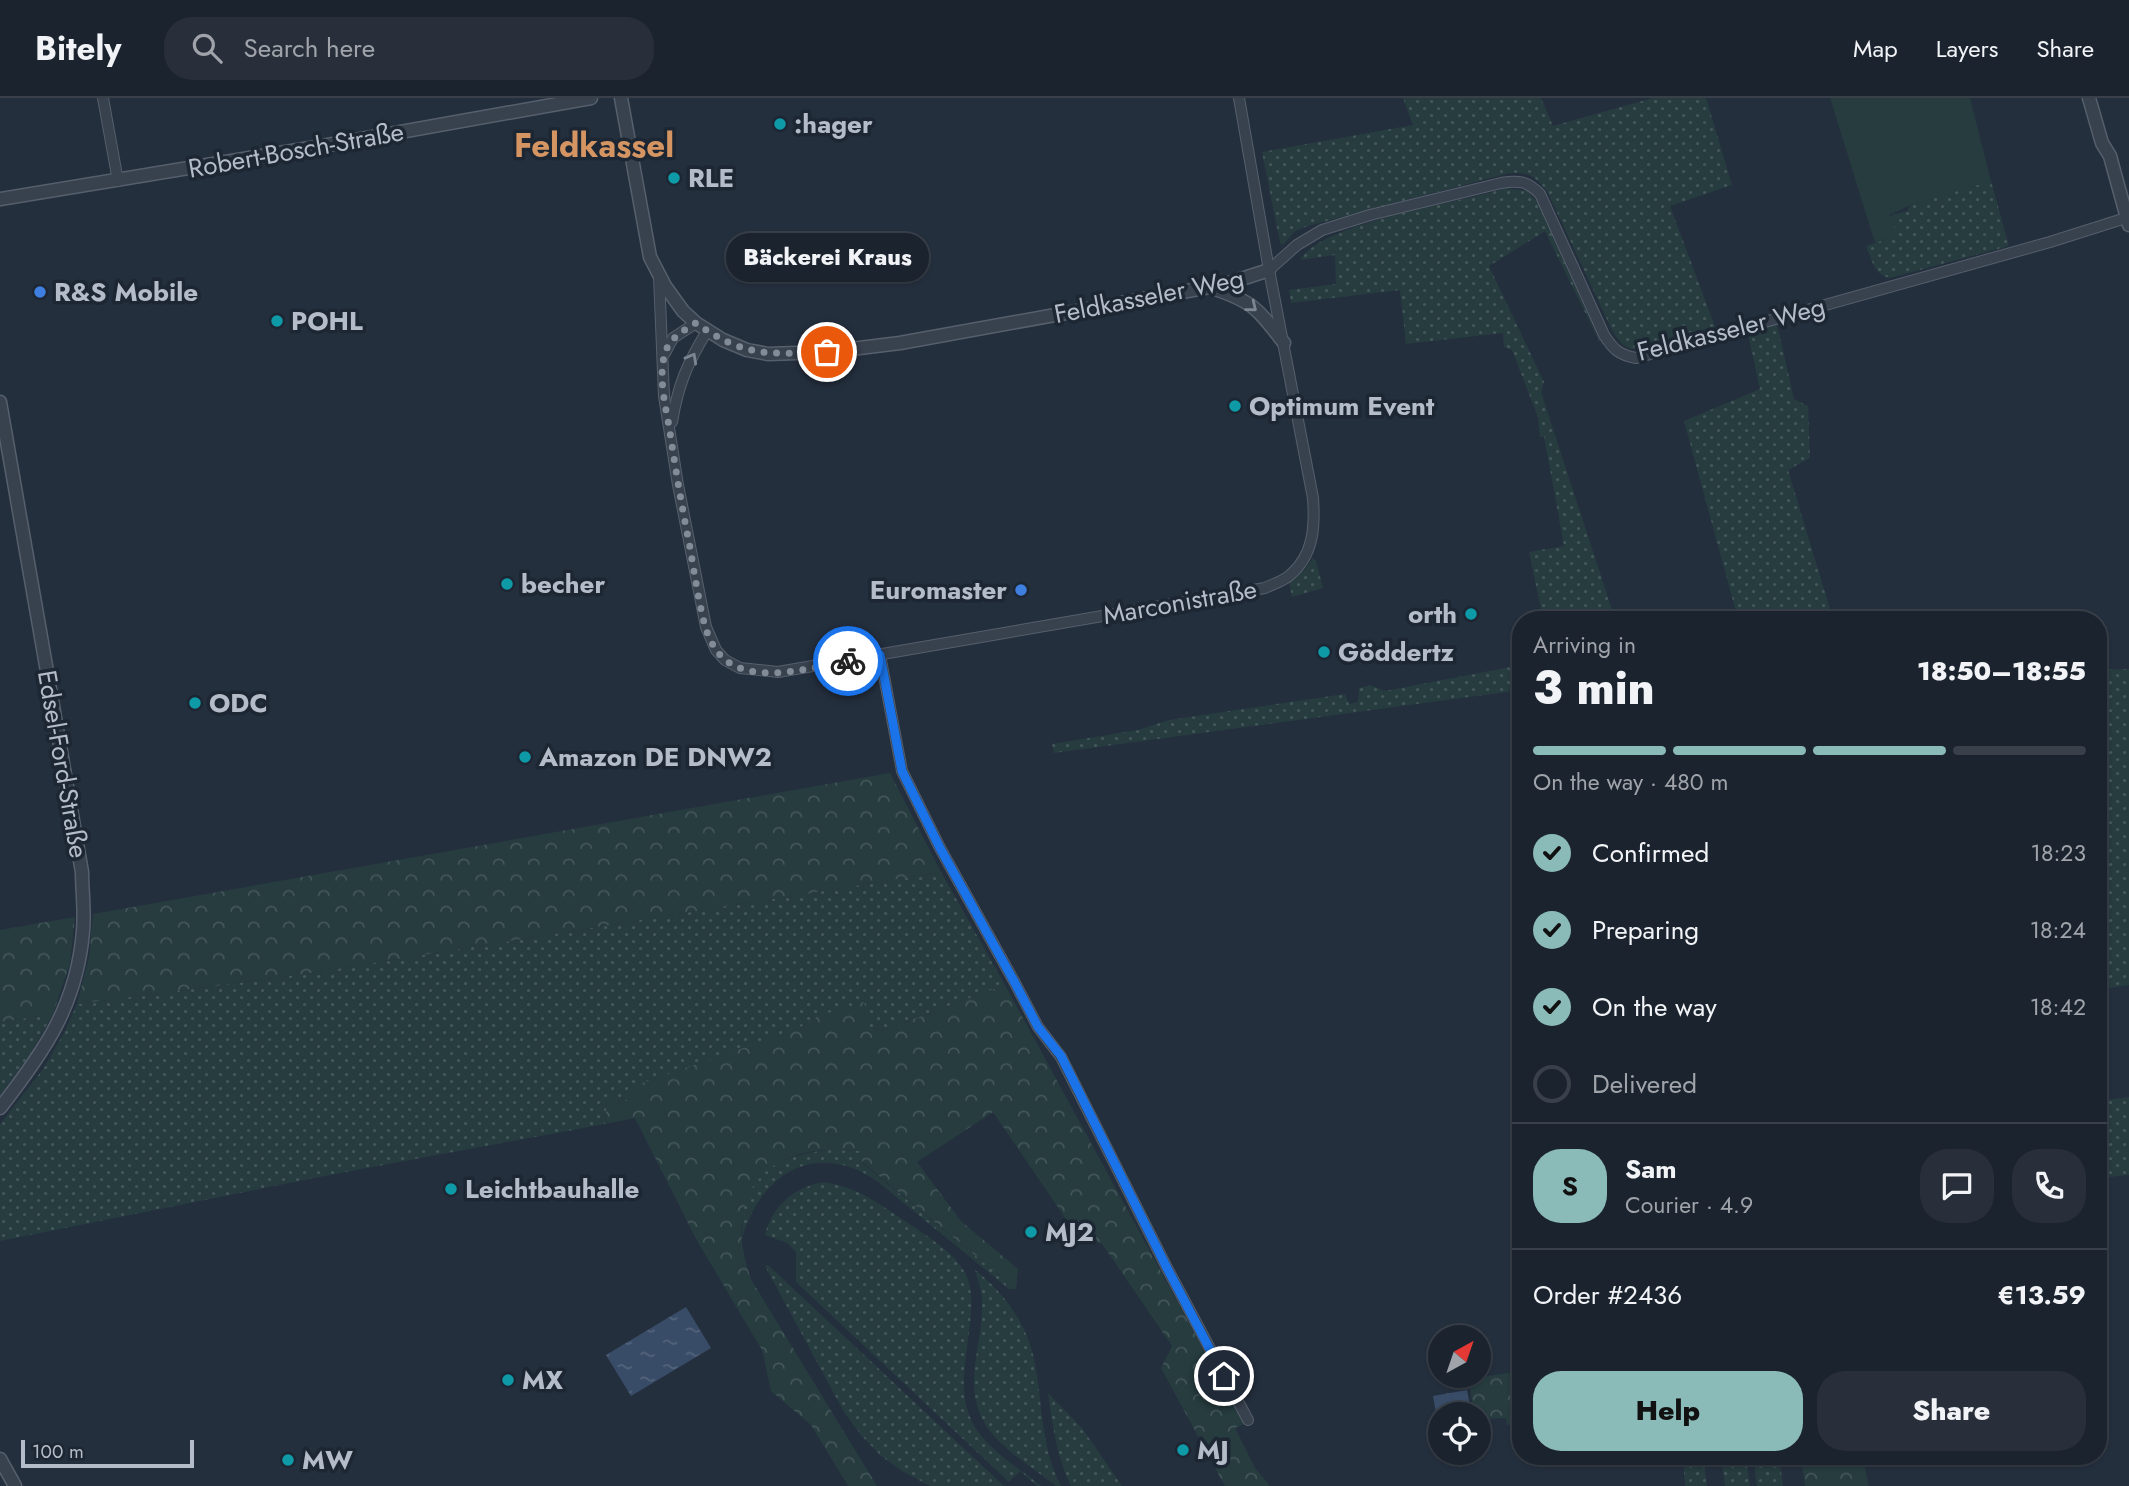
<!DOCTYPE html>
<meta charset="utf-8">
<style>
:root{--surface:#1b232e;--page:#282f3a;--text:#f1f3f6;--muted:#a0a4aa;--line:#39404a;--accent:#8bbbb9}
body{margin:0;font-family:Jost,sans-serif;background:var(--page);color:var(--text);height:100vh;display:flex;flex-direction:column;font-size:26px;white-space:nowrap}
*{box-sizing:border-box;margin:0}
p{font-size:23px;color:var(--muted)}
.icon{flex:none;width:38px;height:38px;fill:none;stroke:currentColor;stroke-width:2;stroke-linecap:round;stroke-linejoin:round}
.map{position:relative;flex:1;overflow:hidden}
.panel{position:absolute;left:1512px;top:513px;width:595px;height:854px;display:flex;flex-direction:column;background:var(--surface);border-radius:28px;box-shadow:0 2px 5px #0004,0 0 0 2px var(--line)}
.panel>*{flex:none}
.needle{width:46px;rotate:40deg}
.fabs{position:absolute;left:1428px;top:1227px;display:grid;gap:14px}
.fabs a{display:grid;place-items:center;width:63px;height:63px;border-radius:50%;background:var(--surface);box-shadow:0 2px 5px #0004,0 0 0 2px var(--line);font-size:35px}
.scale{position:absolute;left:21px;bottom:18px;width:173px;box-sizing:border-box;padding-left:7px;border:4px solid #b4bcc9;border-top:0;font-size:19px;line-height:24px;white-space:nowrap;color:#b4bcc9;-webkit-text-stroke:5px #1d2633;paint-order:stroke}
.pin{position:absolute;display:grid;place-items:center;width:60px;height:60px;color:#fff;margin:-30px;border:4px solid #fff;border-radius:50%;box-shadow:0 2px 7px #0007}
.courier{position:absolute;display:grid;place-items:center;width:70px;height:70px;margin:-35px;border:5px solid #1a73e8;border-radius:50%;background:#fff;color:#222;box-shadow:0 2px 9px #0007}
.bubble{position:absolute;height:49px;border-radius:24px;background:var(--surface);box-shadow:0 2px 5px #0004,0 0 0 2px var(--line);font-size:23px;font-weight:800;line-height:49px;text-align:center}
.summary em{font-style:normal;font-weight:800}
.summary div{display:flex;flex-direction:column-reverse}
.summary{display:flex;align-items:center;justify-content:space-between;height:119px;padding:0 21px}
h1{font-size:46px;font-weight:800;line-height:52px}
.bar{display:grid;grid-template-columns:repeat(4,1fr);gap:10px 7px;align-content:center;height:84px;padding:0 21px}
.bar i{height:9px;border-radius:5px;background:var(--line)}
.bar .active{background:var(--accent)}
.bar p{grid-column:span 4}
.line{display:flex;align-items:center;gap:18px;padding:0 21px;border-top:2px solid var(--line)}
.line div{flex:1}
.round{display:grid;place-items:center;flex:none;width:74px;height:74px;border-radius:28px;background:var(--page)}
ol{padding:0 21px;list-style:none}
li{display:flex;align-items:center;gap:21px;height:77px}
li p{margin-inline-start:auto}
li .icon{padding:7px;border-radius:50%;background:var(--accent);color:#111;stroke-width:4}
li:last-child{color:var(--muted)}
li i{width:38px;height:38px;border:4px solid var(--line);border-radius:50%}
.cta{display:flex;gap:14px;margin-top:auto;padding:14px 21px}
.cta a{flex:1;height:80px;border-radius:28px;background:var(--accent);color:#111;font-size:28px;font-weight:800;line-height:80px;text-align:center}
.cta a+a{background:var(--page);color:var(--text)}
header{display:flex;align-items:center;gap:42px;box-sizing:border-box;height:98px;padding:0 35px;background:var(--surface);border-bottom:2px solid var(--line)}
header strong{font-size:33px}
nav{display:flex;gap:38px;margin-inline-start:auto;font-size:24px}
.search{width:490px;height:63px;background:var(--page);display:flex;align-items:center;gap:18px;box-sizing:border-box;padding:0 24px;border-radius:28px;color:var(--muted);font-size:26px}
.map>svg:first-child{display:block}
.grass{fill:url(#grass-dots)}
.forest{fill:url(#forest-crowns)}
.green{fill:#263c3f}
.water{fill:url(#water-ripples)}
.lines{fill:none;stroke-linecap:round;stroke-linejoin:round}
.minor-casing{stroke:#565f6c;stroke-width:12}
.tertiary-casing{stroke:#565f6c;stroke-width:15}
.minor{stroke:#38414e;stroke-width:10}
.tertiary{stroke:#38414e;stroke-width:12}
.oneway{stroke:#7c8592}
.done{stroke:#828b98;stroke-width:7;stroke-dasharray:0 12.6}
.route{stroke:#1a73e8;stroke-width:9}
.culture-dot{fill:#0f9aa8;stroke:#1d2633;stroke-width:2.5}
.shop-dot{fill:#3f7fe0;stroke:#1d2633;stroke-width:2.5}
.labels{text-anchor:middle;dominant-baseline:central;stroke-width:7;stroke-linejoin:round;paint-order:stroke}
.poi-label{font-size:26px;font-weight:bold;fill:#b4bcc9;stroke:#1d2633;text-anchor:start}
.street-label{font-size:26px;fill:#b4bcc9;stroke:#1d2633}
.district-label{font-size:33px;font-weight:bold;fill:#d59563;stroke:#1d2633}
</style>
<header>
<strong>Bitely</strong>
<div class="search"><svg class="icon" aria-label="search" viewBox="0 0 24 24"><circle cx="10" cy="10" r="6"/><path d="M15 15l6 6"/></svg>Search here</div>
<nav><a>Map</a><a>Layers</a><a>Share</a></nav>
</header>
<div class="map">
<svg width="2129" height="1388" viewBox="0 0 2129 1388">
<defs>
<pattern id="grass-dots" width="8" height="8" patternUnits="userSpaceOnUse" patternTransform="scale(1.75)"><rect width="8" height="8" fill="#263c3f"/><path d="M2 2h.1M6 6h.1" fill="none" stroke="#435659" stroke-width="1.8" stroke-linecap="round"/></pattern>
<pattern id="forest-crowns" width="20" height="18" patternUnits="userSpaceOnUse" patternTransform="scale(1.75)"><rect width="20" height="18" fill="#263c3f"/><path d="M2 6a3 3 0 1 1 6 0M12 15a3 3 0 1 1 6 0" fill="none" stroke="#435659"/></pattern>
<pattern id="water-ripples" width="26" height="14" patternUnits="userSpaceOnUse" patternTransform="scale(1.75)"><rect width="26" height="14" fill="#394c67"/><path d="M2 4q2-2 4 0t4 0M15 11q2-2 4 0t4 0" fill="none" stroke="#53647b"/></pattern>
</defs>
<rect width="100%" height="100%" fill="#242f3e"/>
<g class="grass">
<path d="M 1403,0 L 1541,0 L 1553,28 L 1653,0 L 1706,0 L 1732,87 L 1670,108 L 1716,231 C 1696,237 1648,257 1629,250 C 1620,247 1616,238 1611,230 L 1547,93 C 1533,76 1527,73 1506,76 L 1308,128 L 1295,133 L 1283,147 L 1280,145 L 1262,54 L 1413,27 Z"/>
<path d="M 1991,83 L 2009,148 L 1890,180 C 1874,177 1872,162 1866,148 L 1892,139 L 1889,118 L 1907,113 L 1911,107 L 1910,104 Z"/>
<path d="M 1505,90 L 1527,93 L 1538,105 L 1604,253 L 1545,133 L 1489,168 L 1544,284 L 1541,294 L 1615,521 L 1543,521 L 1529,454 L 1564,448 L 1544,338 L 1540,339 L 1538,319 L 1512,252 L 1504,249 L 1503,235 L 1406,246 L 1400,192 L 1291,205 L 1289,192 L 1336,186 L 1335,157 L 1300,162 C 1324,123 1458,106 1505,90 Z"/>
<polygon points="1777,226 1794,301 1808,308 1810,360 1788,372 1833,521 1738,521 1684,323 1760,291 1748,236"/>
<polygon points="1313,460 1316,463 1323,490 1292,499 1289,484 1306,470"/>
<polygon points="1521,567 1521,592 1054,655 1052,646 1138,632 1169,622 1345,596 1349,606 1358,604 1359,590 1370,587 1385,593"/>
<polygon points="2129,571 2129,887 2098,892 2098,572"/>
<polygon points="941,774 1005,887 884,932 818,918 796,932 631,1001 607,1004 605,1026 319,1079 0,1143 0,1026 43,971 64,935 77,906 297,877"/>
<polygon points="53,916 30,957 0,997 0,924"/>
<polygon points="2129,999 2129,1077 2098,1080 2098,1003"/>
<path d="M 832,1052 L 864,1053 L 862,1065 L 1016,1191 L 1009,1191 L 878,1084 C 817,1041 760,1075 742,1141 C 743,1130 741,1118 743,1107 C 751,1067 797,1054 832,1052 Z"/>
<path d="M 824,1084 C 860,1090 879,1106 908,1125 C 983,1174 975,1183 965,1266 C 963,1284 963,1302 970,1319 C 982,1349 1017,1368 1041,1388 L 1037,1388 L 1020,1373 L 1009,1384 L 796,1184 L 796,1154 L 787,1145 L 765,1137 C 772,1108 794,1089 824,1084 Z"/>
<polygon points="768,1167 1004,1388 930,1388 902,1373 880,1357 861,1337 844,1314 765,1168"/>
<path d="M 975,1172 C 1003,1193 1027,1226 1034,1261 C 1043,1304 1040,1348 1061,1388 L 1056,1388 C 1033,1370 1003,1352 987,1329 C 960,1289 984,1246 982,1203 C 982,1192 978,1183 975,1172 Z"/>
<path d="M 1048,1295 L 1082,1330 L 1122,1388 L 1071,1388 C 1056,1358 1053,1328 1048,1295 Z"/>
<polygon points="1683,1358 1703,1358 1707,1388 1685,1388"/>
<polygon points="1721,1358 1746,1358 1750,1388 1725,1388"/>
<polygon points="1753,1358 1779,1358 1783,1388 1757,1388"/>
</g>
<g class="forest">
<polygon points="890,675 941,774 297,877 77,906 89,859 93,816"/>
<polygon points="75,819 70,865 53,916 0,924 0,832"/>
<path d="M 1005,887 L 1244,1326 L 1235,1330 L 1255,1370 L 1270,1388 L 1225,1388 L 1161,1270 L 1172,1248 L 1103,1147 L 1068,1124 L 993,1014 L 917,1064 L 961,1123 L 1018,1171 L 1016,1191 L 862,1064 L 863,1053 C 847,1053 831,1051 815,1053 C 743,1064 728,1122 752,1183 L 877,1388 L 848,1388 L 811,1327 L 771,1293 L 762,1252 L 696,1141 L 635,1020 L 605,1026 L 607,1004 L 631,1001 L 633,988 L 796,932 L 818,918 L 864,904 L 870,929 L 884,932 Z"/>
<polygon points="1521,1273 1521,1325 1507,1327 1506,1320 1479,1321 1479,1316 1474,1316 1469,1281"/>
<polygon points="1801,1358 1862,1358 1869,1388 1805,1388"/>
</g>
<polygon class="green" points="1830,0 1970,0 1991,83 1911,107 1889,117 1895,130 1892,139 1875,145"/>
<g class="water">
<polygon points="686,1209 711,1250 631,1298 606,1257"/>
<polygon points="1467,1292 1471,1314 1440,1316 1440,1319 1437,1320 1433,1298"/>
</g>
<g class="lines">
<defs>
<g id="minor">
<polyline points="103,0 118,83"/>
<path d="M 1269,172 L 1297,147 L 1322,132 L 1370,117 L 1501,85 C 1519,82 1527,83 1540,96 L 1604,237 C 1613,251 1619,257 1636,260 L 2050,144 L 2129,119"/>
<path d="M 659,178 L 664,298 L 678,387 L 706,529 L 716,552 L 725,562 L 740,570 L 778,574 L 1265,490 C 1273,486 1284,483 1290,477 C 1314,457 1315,428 1313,400 L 1269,172 L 1239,0"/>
<polyline points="665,255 673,240 696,225"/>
<path d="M 672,324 C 678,287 687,266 707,233"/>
<polyline points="880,557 902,673 940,750 1015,885 1038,929 1061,959 1166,1168 1248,1322"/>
</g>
<g id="tertiary">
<polyline points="621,0 650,159 665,188 683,213 696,225 723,242 747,252 768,256 827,254 900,245 1226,186 1269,172"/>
<polyline points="2089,0 2102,45 2110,58 2116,80 2129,127"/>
<polyline points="0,101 322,48 591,0"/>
<path d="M 1212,190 C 1254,204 1258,211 1284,245"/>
<path d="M 0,304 L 82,774 C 82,793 85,814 83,833 C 77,907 44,954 0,1010"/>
<polyline points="0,1361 15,1388"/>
</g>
</defs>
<use href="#minor" class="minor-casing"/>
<use href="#tertiary" class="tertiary-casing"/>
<use href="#minor" class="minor"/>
<use href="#tertiary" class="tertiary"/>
</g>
<defs><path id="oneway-chevron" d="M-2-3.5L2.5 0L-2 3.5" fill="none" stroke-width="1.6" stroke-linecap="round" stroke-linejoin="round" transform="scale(1.75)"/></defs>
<g class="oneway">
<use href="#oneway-chevron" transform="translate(1252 209) rotate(39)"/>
<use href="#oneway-chevron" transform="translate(692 260) rotate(-61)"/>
</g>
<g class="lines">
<path class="done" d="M 827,254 C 770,256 745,260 696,225 C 682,233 667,242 664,259 C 659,280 665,307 669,328 C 675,367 681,405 689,444 C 694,472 698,501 705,528 C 709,541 716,556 728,564 C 761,586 812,569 848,563"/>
<polyline class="route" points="848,563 880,557 902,673 940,750 1015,885 1038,929 1061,958 1166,1168 1224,1278"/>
</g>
<g class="culture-dot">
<circle cx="780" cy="26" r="7"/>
<circle cx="674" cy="80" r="7"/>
<circle cx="277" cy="223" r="7"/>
<circle cx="1235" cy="308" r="7"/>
<circle cx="507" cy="486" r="7"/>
<circle cx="1471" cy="516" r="7"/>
<circle cx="1324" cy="554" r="7"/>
<circle cx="195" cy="605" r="7"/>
<circle cx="525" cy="659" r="7"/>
<circle cx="451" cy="1091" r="7"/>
<circle cx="1031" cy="1134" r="7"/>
<circle cx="508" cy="1282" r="7"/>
<circle cx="1183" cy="1352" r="7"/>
<circle cx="288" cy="1362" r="7"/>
</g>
<g class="shop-dot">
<circle cx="40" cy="194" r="7"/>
<circle cx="1021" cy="492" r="7"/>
</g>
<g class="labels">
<g class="poi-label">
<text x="794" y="26">:hager</text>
<text x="688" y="80">RLE</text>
<text x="54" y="194">R&amp;S Mobile</text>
<text x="291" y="223">POHL</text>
<text x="1249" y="308">Optimum Event</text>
<text x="521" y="486">becher</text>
<text x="1007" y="492" text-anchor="end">Euromaster</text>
<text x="1457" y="516" text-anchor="end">orth</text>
<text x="1338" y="554">Göddertz</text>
<text x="209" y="605">ODC</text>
<text x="539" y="659">Amazon DE DNW2</text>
<text x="465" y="1091">Leichtbauhalle</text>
<text x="1045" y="1134">MJ2</text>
<text x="522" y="1282">MX</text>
<text x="1197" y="1352">MJ</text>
<text x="302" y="1362">MW</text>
</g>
<g class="street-label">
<text transform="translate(296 52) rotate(-10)">Robert-Bosch-Straße</text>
<text transform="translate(1149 198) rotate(-11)">Feldkasseler Weg</text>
<text transform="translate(1731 231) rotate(-14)">Feldkasseler Weg</text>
<text transform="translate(1180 504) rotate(-10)">Marconistraße</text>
<text transform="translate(63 666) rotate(80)">Edsel-Ford-Straße</text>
</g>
<g class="district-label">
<text x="594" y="47">Feldkassel</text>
</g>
</g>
</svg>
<div class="fabs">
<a><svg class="needle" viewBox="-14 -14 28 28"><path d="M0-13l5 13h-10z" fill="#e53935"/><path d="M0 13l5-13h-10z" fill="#a0a4aa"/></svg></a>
<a><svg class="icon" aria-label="locate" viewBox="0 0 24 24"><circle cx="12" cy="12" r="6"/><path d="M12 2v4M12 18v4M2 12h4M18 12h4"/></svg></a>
</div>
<div class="scale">100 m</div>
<div class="pin" style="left:827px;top:254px;background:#ea580c"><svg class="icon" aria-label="bag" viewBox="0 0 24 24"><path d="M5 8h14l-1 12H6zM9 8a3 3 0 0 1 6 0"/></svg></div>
<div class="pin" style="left:1224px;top:1278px;background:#1f2937"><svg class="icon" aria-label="home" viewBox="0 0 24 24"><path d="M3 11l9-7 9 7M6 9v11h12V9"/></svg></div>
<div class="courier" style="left:848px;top:563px"><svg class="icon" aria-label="bike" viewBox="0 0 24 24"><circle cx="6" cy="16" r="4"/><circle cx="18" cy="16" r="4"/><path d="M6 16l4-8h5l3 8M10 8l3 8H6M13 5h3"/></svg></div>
<div class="bubble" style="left:726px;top:135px;width:203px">Bäckerei Kraus</div>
<section class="panel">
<div class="summary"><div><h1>3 min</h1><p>Arriving in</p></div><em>18:50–18:55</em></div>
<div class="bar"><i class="active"></i><i class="active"></i><i class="active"></i><i></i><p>On the way · 480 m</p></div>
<ol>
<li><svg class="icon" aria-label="check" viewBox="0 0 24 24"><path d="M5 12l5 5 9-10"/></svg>Confirmed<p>18:23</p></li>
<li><svg class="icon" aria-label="check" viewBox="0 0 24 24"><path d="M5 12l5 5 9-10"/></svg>Preparing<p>18:24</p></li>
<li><svg class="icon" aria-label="check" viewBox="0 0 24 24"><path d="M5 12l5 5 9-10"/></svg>On the way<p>18:42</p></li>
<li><i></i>Delivered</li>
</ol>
<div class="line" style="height:126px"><b class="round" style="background:var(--accent);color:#111">S</b><div><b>Sam</b><p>Courier · 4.9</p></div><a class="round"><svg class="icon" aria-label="chat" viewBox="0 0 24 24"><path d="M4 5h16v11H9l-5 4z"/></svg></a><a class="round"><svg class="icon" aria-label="phone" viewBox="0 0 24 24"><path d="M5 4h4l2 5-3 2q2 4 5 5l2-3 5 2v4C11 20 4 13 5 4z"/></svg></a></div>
<div class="line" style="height:91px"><div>Order #2436</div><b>€13.59</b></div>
<div class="cta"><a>Help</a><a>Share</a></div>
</section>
</div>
